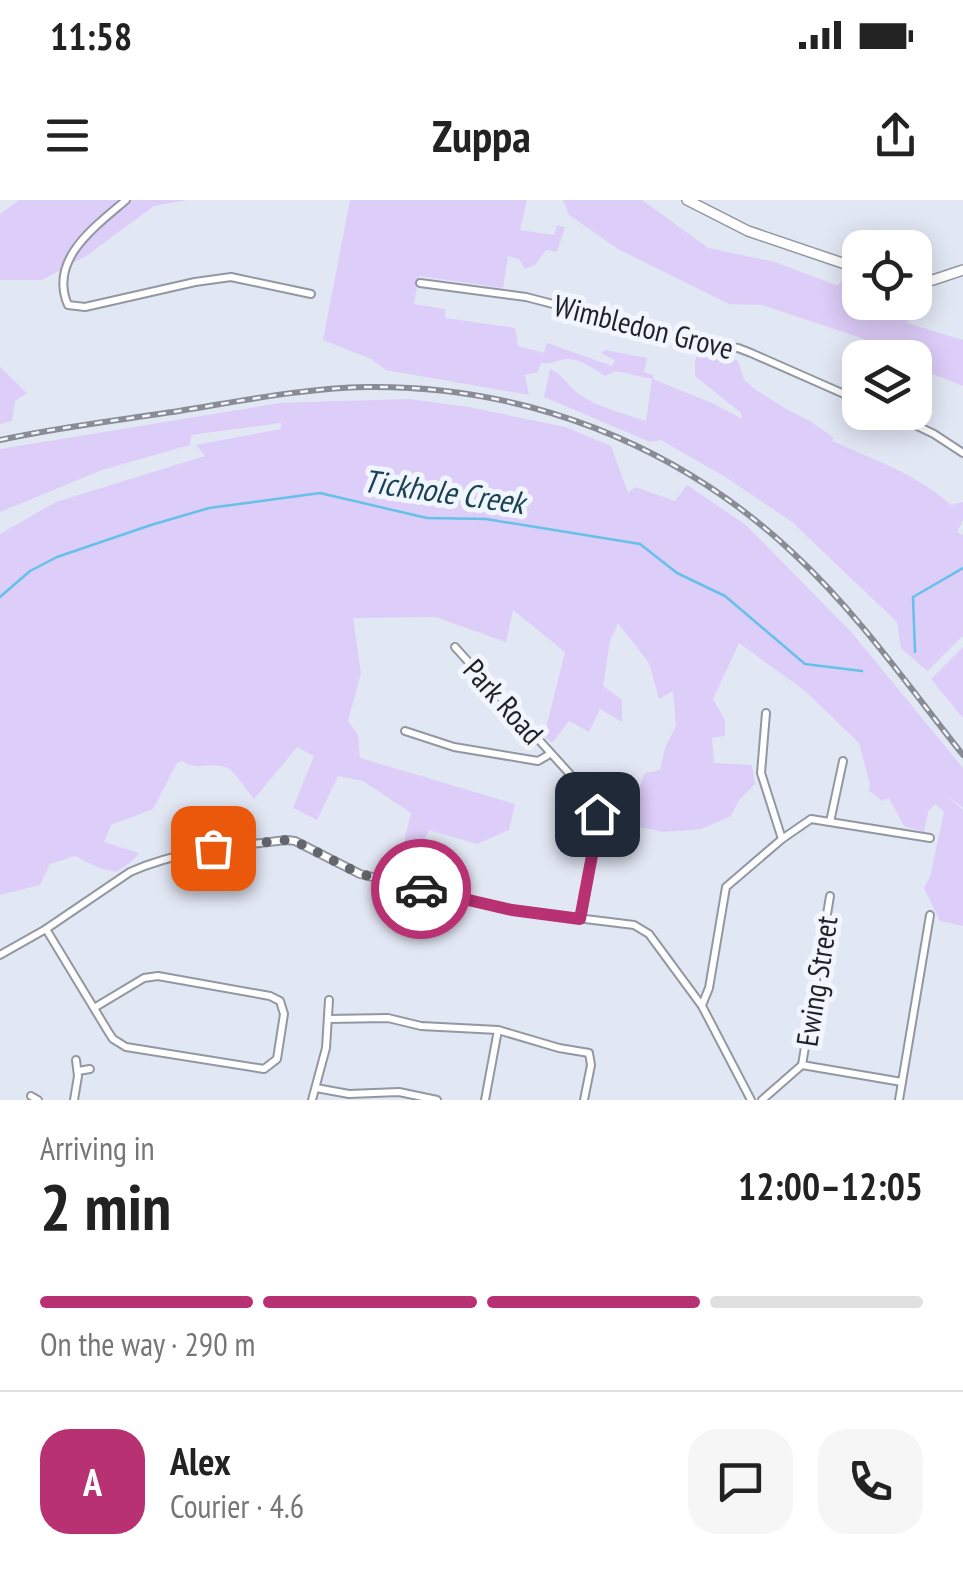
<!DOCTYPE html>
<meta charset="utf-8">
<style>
:root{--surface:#fff;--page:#f6f6f6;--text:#222;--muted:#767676;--line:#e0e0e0;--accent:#b83173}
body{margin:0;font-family:"PT Sans Narrow",sans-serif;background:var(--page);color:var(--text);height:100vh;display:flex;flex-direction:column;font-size:38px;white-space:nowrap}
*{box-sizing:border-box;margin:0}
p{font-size:32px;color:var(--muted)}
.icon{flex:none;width:55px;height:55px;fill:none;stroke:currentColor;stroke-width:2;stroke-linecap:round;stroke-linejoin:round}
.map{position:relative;height:900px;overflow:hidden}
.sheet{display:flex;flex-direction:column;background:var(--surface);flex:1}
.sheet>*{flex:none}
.controls{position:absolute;left:842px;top:30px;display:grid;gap:20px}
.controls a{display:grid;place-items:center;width:90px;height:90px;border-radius:20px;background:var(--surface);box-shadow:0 5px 25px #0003;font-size:50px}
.pin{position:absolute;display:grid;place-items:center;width:85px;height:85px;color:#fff;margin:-42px;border-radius:20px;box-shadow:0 5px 15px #0006}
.courier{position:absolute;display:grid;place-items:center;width:100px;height:100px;margin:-50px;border:8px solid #b83173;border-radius:50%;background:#fff;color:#222;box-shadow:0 2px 12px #0007}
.summary em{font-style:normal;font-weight:800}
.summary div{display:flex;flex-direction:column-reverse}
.summary{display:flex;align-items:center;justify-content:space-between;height:170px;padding:0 40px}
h1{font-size:65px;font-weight:800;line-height:75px}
.bar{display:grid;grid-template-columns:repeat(4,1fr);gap:15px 10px;align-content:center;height:120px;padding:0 40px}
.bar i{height:12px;border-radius:8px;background:var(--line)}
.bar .selected{background:var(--accent)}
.bar p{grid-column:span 4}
.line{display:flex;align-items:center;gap:25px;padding:0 40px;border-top:2px solid var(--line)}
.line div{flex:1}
.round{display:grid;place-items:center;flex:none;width:105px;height:105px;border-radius:30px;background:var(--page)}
.status{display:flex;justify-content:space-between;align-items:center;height:70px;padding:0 50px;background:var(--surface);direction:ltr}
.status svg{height:28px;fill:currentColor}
header{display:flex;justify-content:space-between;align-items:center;height:130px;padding:0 40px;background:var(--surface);font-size:45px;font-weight:800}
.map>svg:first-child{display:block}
.green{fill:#ddcdf9}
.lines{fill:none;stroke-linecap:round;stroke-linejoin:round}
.stream{stroke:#65c1e9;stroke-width:2.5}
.street-casing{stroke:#9297a2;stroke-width:10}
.secondary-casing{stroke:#9297a2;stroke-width:12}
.street{stroke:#fff;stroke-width:6}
.secondary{stroke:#fff;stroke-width:9}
.rail-casing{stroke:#898c95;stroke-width:6}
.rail{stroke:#f0f5fe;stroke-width:2.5;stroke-dasharray:8;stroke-linecap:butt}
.done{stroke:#63666d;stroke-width:10;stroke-dasharray:0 18}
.route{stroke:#b83173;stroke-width:12}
.labels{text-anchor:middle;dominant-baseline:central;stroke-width:10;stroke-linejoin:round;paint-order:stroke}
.street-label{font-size:30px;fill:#1f2125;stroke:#f0f5fe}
.water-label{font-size:32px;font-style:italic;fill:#194253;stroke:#f0f5fe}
</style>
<div class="status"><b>11:58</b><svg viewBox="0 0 49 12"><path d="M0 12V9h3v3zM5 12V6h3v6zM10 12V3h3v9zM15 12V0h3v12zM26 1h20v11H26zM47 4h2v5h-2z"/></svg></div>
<header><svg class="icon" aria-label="menu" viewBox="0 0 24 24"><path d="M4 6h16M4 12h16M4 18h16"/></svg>Zuppa<svg class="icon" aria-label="share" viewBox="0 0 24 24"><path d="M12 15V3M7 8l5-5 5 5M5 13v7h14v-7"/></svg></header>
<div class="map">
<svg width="963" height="900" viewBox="0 0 963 900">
<rect width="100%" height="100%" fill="#e2e7f4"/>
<g class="green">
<polygon points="19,0 187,0 154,6 86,56 42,80 0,80 0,14"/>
<path d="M 350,0 L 527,0 L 520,30 L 554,35 L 557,25 L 565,27 L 557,52 L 546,50 L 536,64 L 525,69 L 519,59 L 508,56 L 503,88 L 419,76 L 414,104 L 445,109 L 445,118 L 515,128 L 518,146 L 544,153 L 547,143 L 612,166 L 615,160 L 601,153 L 605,150 L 647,158 L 644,172 L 653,175 L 653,179 L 714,204 L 742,219 L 741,213 L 695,176 L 695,162 L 698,150 L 738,161 L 744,180 L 756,190 L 788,210 L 810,221 L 834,238 L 832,241 C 873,259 918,275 951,305 L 963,302 L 963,320 L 957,332 L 963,335 L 963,436 L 927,471 L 901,448 L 897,422 L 792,322 L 727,278 L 661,240 L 650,242 L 544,197 L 550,169 C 562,174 566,183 575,191 C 595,207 623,213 646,221 L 652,179 L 616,171 L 605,176 C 594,169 580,158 566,159 C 556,160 553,165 541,163 L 538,172 L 525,175 L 529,195 L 386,170 L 371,159 L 323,140 Z"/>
<polygon points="563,0 642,0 708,48 775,62 838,86 846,74 860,77 860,102 911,103 907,123 963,140 963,186 915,167 915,158 897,157 864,139 762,105 729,104 618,49 569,15"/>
<polygon points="0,167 27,193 15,201 12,221 0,224"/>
<path d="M 408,199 L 469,207 L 565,227 L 611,246 L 628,293 L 635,287 L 675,301 L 687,285 L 746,325 L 852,433 L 963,568 L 963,608 L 941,591 L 963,610 L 963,726 L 940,721 L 924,688 L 930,677 L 944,612 L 935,604 L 928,612 L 924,632 L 904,626 L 889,598 L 882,601 L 869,591 L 870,584 L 859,543 L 804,490 L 739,443 L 713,499 L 725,520 L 725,536 L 712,538 L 714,563 L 752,565 L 755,584 L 739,600 L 731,616 L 701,629 L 663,632 L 626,624 L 645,573 L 660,570 L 665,548 L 676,526 L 673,491 L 659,499 L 649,463 L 618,423 L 610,441 L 603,486 L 622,500 L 622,522 L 600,509 L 589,532 L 569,521 L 552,543 L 544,536 L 565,452 L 513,410 L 506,442 L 435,417 L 353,418 L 361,473 L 348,521 L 358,535 L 360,558 L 515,604 L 509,630 L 477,644 L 429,630 L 421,647 L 404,643 L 411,613 L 363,581 L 338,576 L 317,620 L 293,608 L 314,556 L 297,547 L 254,599 C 248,592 235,572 229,569 C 214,560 196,572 182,561 L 177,563 L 153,609 L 111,625 L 104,642 L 139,653 L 131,662 L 116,672 L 99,668 L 75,656 L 50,664 L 40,685 L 0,695 L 0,334 L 56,302 L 205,256 L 196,245 L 281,229 L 281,223 L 191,235 L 190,245 L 102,270 L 0,312 L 0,249 L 280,203 Z"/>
<polygon points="963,447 963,518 931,479"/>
</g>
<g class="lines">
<g class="stream">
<polyline points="0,397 30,371 57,357 151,325 209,308 320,293 427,318 486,319 640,344 677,373 725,396 805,464 862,471"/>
<polyline points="915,452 913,397 963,368"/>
</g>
<defs>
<g id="street">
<path d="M 126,0 C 96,26 48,59 68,105 L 85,107 L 195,82 L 231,77 L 311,94"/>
<polyline points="420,83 526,97 708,144 738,148 751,153 860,201"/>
<polyline points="888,212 934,234 963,253"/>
<polyline points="455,447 587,593 597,614 597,629 581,719"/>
<polyline points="766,513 761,573 782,639"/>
<polyline points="405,531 454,547 538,561 550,554"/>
<polyline points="830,622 843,561"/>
<polyline points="46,729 109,833 113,839 126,847 264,869 277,859 284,814 280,801 270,796 158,776 144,778 94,808"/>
<path d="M 0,755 L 46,729 L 130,672 C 179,650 234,646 287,640 L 295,641 L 360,674 L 512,710 L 634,725 L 649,734 L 702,806 L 751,900"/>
<polyline points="702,805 709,788 726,687 782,639 811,619 930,638"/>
<polyline points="328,819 388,818 421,826 498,830 559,848 589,853 591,865 584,900"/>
<polyline points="802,865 830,696"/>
<polyline points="802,865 902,882"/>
<polyline points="78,871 90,869"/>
<polyline points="316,888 349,894 399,892 437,900"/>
<polyline points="31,896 38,900"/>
<polyline points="74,900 78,876 76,860"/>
<polyline points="312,900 326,848 329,800"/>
<polyline points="485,900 498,830"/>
<polyline points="762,900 802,865"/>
<polyline points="899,900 930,715"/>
</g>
<g id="secondary">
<polyline points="687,0 748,31 860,69"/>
<polyline points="915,81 933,80 963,70"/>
</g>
</defs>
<use href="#street" class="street-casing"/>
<use href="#secondary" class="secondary-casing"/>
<use href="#street" class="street"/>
<use href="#secondary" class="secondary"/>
<defs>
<path id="rail" d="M 0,240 C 59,227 120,220 179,211 C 241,201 304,188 367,187 C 525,185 677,244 793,353 C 857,412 909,487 963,555"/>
</defs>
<use href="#rail" class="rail-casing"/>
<use href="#rail" class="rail"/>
</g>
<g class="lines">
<polyline class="done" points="213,648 287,640 295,641 360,674 421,689"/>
<polyline class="route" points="421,689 512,710 580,719 597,629 597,614"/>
</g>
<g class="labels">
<g class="street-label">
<text transform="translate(644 126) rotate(14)">Wimbledon Grove</text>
<text transform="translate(504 501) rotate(48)">Park Road</text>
<text transform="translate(816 781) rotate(-81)">Ewing Street</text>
</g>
<g class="water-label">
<text transform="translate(444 291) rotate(8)">Tickhole Creek</text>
</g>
</g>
</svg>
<div class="controls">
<a><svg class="icon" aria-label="locate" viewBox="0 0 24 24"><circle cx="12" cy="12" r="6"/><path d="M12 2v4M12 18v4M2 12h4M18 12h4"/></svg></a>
<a><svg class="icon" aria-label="layers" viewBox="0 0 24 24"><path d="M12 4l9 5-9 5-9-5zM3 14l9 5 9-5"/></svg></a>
</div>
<div class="pin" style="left:213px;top:648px;background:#ea580c"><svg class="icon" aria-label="bag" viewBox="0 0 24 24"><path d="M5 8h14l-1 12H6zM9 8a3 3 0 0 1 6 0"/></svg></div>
<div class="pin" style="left:597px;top:614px;background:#1f2937"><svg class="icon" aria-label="home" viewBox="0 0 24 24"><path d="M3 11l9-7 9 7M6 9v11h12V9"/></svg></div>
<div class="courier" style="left:421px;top:689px"><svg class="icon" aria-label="car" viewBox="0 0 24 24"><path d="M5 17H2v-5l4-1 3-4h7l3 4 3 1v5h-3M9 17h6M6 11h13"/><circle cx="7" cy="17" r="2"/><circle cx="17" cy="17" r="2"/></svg></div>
</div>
<section class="sheet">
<div class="summary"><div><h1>2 min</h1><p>Arriving in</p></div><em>12:00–12:05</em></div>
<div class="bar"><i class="selected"></i><i class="selected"></i><i class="selected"></i><i></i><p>On the way · 290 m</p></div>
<div class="line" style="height:180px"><b class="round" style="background:var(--accent);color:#fff">A</b><div><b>Alex</b><p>Courier · 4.6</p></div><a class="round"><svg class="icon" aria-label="chat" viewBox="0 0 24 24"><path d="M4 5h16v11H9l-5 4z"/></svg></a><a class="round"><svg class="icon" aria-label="phone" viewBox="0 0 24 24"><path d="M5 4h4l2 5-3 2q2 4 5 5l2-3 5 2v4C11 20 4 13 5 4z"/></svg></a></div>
</section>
